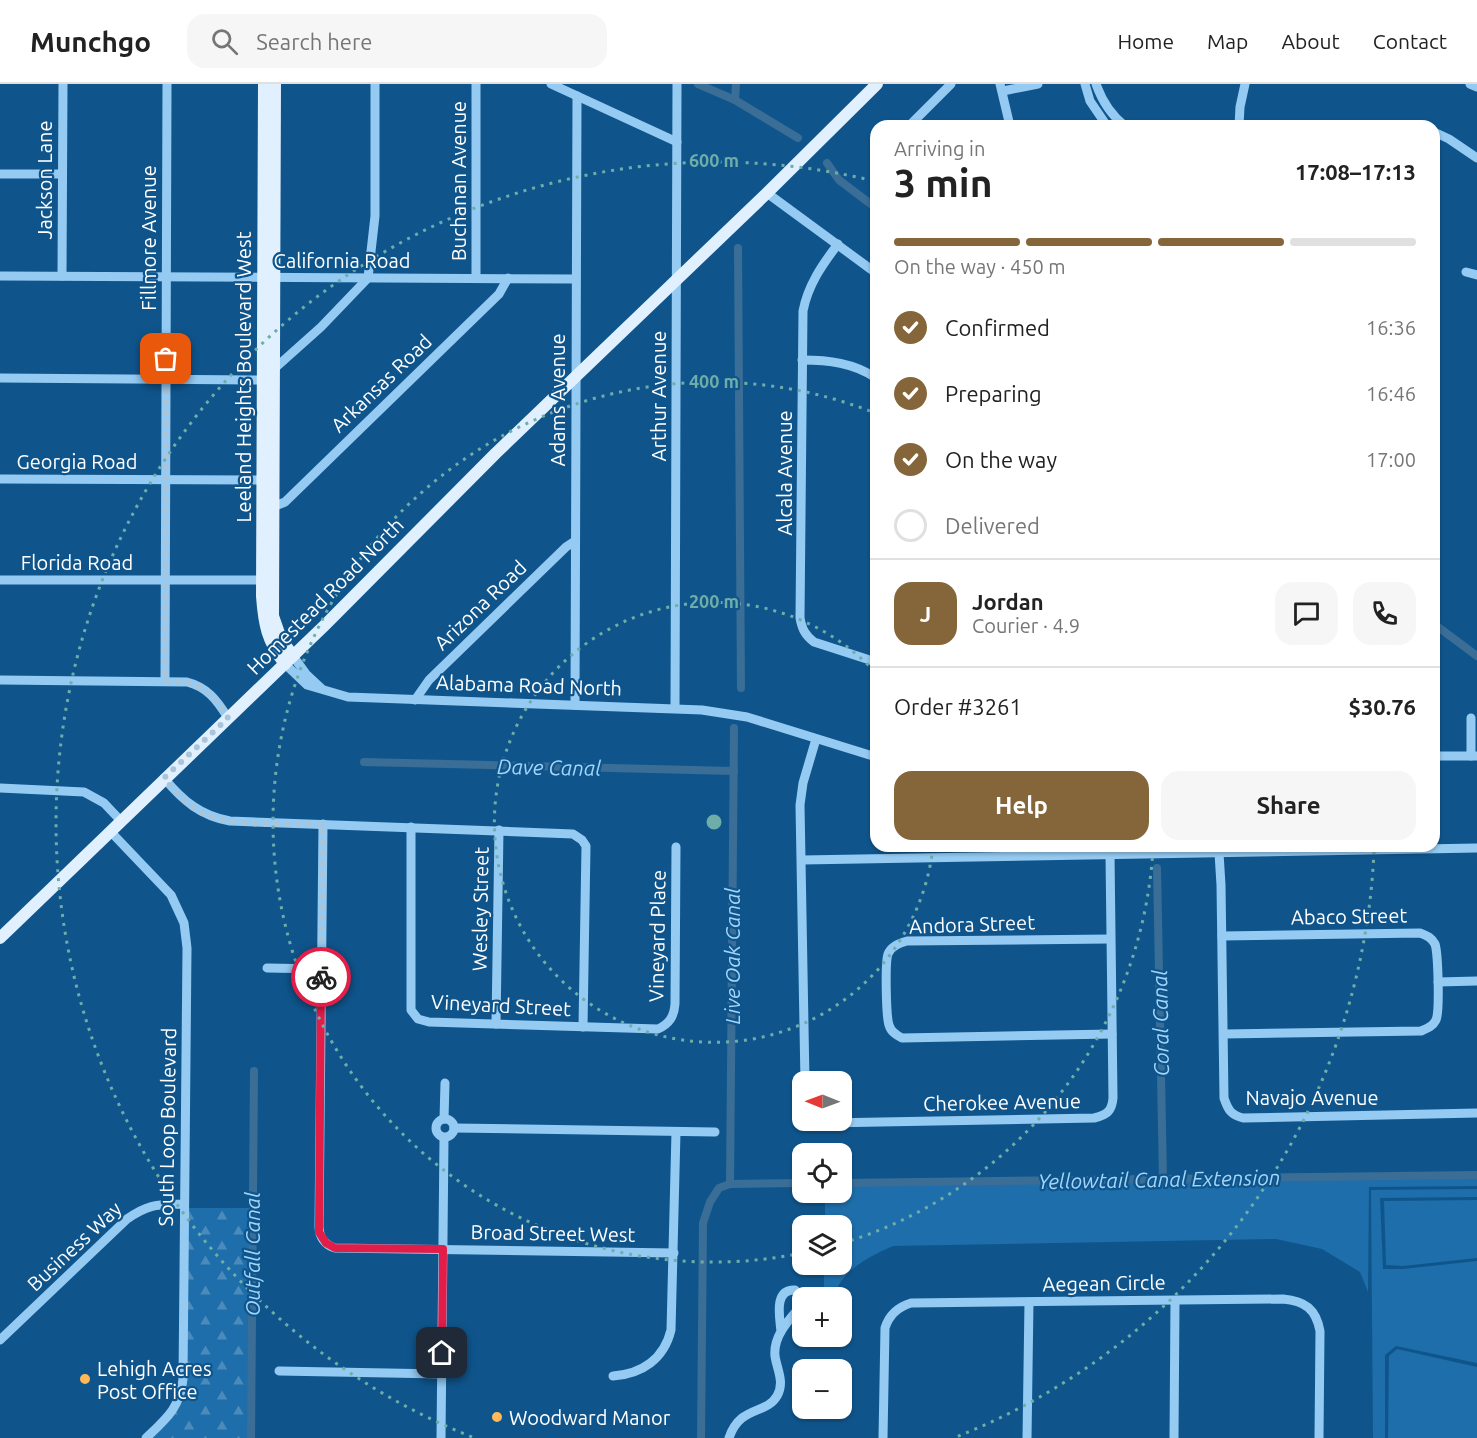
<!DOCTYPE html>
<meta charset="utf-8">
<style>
:root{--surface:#fff;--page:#f6f6f6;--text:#222;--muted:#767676;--line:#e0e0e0;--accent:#85663a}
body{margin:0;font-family:Ubuntu,sans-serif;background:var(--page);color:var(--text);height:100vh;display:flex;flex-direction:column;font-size:22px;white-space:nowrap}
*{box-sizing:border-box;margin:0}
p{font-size:20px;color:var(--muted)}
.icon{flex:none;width:33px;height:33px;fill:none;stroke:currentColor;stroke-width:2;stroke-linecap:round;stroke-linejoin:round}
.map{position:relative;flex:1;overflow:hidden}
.drawer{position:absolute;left:870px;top:36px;width:570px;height:732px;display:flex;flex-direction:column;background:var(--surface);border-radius:18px;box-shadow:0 2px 4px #0004}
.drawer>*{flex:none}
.needle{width:39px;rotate:271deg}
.tools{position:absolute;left:792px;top:987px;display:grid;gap:12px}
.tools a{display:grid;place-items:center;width:60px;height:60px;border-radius:12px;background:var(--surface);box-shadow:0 2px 4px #0004;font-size:30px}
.pin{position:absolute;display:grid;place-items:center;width:51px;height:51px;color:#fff;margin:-26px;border-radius:12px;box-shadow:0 3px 9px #0006}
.courier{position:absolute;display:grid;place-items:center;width:60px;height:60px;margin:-30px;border:4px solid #e11d48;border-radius:50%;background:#fff;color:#222;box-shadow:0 2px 8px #0007}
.overview em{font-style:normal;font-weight:700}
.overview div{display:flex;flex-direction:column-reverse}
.overview{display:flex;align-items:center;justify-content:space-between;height:102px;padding:0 24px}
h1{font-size:39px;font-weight:700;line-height:45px}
.bar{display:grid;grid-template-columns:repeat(4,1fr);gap:9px 6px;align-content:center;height:72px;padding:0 24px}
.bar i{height:8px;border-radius:4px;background:var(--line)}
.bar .on{background:var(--accent)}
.bar p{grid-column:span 4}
.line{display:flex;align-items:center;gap:15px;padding:0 24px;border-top:2px solid var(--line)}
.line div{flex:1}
.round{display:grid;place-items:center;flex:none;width:63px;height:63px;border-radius:18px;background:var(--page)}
ol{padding:0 24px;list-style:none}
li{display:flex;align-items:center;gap:18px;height:66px}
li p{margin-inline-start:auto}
li .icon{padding:6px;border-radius:50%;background:var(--accent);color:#fff;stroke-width:4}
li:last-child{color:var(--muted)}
li i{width:33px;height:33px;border:3px solid var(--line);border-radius:50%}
.button{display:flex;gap:12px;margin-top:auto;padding:12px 24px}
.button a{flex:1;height:69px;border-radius:18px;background:var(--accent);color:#fff;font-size:24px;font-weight:700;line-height:69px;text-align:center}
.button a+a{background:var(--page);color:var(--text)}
header{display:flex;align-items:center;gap:36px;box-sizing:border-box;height:84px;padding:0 30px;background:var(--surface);border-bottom:2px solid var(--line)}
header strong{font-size:28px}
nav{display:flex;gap:33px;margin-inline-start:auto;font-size:21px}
.search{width:420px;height:54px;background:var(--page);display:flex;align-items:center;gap:15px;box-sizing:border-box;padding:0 21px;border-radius:18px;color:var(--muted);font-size:22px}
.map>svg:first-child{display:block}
.green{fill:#1d6eaa}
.forest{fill:url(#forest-firs)}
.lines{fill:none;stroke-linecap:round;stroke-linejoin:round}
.canal{stroke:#3a6e96;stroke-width:8}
.minor{stroke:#95cbf3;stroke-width:9}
.major{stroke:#e1f0ff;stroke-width:12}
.done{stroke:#abc4d7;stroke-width:6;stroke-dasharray:0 10.8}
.route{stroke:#e11d48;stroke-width:8}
.ring{fill:none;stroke:#6fada8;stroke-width:3;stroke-dasharray:3 6}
.poi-dot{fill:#ffba57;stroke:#0f558c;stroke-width:2}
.labels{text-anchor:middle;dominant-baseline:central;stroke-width:4.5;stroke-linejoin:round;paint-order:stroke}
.street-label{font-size:20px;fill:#fff;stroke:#0f558c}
.poi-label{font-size:20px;fill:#fff;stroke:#0f558c;text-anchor:start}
.water-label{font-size:21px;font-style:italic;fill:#a1d5fa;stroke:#0f558c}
.centre{fill:#6fada8;stroke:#0f558c;stroke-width:3}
.ring-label{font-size:18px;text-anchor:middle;font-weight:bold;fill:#6fada8;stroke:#0f558c;stroke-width:4.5;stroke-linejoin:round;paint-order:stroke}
</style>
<header>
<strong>Munchgo</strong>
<div class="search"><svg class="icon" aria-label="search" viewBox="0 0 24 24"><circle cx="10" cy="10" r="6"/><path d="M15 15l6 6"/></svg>Search here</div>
<nav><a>Home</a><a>Map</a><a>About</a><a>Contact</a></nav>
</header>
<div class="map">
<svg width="1477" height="1354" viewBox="0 0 1477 1354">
<defs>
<pattern id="forest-firs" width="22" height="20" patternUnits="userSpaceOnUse" patternTransform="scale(1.5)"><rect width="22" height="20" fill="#1d6eaa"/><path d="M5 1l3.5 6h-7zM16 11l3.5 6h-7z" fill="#4a8bbb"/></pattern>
</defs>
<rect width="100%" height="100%" fill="#0f558c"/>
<g class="green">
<path d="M 1477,1088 L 1477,1102 L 1369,1103 L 1368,1208 L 1360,1188 L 1322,1165 L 1276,1155 L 893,1162 C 870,1172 840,1187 834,1213 L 824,1213 L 824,1181 L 842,1180 L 842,1142 L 825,1141 L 825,1109 L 842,1108 L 842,1097 Z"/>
<polygon points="1477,1105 1477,1113 1380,1114 1383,1185 1403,1185 1477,1177 1477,1279 1396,1262 1385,1271 1385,1354 1373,1354 1371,1106"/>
<polygon points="1477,1116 1477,1174 1403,1182 1386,1181 1384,1117"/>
<polygon points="1397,1265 1477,1283 1477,1354 1388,1354 1389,1272"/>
</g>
<path class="forest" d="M 188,1124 L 251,1124 L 248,1354 L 151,1354 C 174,1332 181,1328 187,1296 Z"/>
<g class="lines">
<g class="canal">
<polyline points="698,0 735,16 798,54"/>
<polyline points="735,16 736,0"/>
<polyline points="827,79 839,96 876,124"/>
<polyline points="738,164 741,604"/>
<polyline points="1434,540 1477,572"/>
<polyline points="364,678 734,687"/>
<polyline points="1157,784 1163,1095"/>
<polyline points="842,1099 1477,1091"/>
<polyline points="730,1100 734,644"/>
<polyline points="251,1354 254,987"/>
<polyline points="701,1354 703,1139 710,1118 719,1104 730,1100 802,1099"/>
</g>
<g class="minor">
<polyline points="551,0 677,58"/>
<polyline points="1000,0 1010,42"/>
<polyline points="1085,0 1090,17 1107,42"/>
<path d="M 1096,0 C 1102,17 1111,31 1125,42"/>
<polyline points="1470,0 1477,3"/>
<polyline points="1003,7 1038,0"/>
<polyline points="909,42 951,0"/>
<polyline points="1239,42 1240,23 1245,0"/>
<polyline points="1434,48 1449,55 1477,74"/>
<polyline points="0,90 62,90"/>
<polyline points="767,109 876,189"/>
<path d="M 838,160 C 822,181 808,201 803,227 L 800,534 C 802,545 805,551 814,558 L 876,578"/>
<polyline points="1466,188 1477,191"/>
<polyline points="0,192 576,195"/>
<polyline points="62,192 63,0"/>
<polyline points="476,194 476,0"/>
<path d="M 802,276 C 828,276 854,279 876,294"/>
<polyline points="274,285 321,243 368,194 375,132 375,0"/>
<polyline points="0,294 263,296"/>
<polyline points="0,395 262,396"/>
<polyline points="273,423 285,418 499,210 508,194"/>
<polyline points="0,496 262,496"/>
<polyline points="293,572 306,590 321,604"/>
<polyline points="285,580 307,601 348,613 702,626 747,633 876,673"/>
<path d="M 0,596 L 187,598 C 207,603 217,616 228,634"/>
<polyline points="165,597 167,0"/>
<polyline points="415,616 429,596 566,463 575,457"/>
<polyline points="575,621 577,12"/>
<polyline points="675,624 677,0"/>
<polyline points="1471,634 1471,672"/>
<polyline points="1434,672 1477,672"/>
<path d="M 164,694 C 183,717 201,732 230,737 L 573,750 L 582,756 L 586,762 L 583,943"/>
<polyline points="0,704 84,708 104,719 121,737"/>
<path d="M 323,740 L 319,1142 C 319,1153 325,1161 335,1164 L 674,1169"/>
<path d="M 411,743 L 411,926 L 418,935 L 429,938 L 658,945 C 669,940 674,933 675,920 L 676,763"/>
<path d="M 110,747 L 171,811 L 184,839 L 187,864 L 183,1295 C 180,1324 166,1335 146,1354"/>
<path d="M 1219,769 L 1221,801 L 1224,1014 C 1228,1026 1231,1031 1243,1034 L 1477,1029"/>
<polyline points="802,776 1477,764"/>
<path d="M 1222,852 L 1420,849 C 1427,852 1431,853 1435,860 C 1438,869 1440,927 1436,936 C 1433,942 1428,944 1421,947 L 1224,950"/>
<path d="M 1110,855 L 907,857 C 899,859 891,862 888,870 C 885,878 886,932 889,941 C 891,948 896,951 902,954 L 1112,950"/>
<polyline points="267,884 322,885"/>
<polyline points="1438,898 1477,897"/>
<polyline points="496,940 499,746"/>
<polyline points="805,998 800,721 803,699 816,655"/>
<circle cx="445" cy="1044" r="9"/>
<polyline points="444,1035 445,999"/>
<path d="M 816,1036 L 826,1039 L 1094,1034 C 1107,1031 1112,1027 1113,1014 L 1110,770"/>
<polyline points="454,1044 715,1048"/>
<path d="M 0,1256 L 127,1135 C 150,1119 158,1121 184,1120"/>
<polyline points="279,1287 442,1290"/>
<path d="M 613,1292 C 642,1290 664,1275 671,1246 L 676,1048"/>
<polyline points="441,1354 444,1054"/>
<path d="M 729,1354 C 740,1321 766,1331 777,1312 C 785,1298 777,1286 775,1272 C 773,1252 789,1236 800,1223 L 800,1212 L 795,1206 C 773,1205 780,1234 781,1248"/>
<path d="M 883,1354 L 885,1244 C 889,1231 898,1223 911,1219 L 1283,1215 C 1305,1217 1316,1225 1320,1247 L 1319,1354"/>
<polyline points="1027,1354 1029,1218"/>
<polyline points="1174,1354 1175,1217"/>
</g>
<g class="major">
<path d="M 264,0 L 262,512 C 264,540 267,557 285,580"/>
<polyline points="275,0 273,532 281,555 293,572"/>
<polyline points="0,854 325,541 496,369 767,109 877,0"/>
</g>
</g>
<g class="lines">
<path class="done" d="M 166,275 L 165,597 C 199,597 211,605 228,634 L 164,694 C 175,708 187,721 202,729 C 231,744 290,739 323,740 L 321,893"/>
<polyline class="route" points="321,893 319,1148 326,1159 335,1164 443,1165 442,1269"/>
</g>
<g class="ring">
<path d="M933 763A220 220 0 1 1 875 588"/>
<path d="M1153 765A440 440 0 0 1 843 1159M802 1169A440 440 0 1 1 875 329"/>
<path d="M1374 767A661 661 0 0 1 956 1353M472 1353A661 661 0 0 1 874 97"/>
</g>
<g class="poi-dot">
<circle cx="85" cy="1295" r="6"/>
<circle cx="497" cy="1333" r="6"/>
</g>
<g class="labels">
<g class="street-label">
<text transform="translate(44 96) rotate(-90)">Jackson Lane</text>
<text transform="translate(458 97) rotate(-90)">Buchanan Avenue</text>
<text transform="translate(148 154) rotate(-90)">Fillmore Avenue</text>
<text x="342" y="176">California Road</text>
<text transform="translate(243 293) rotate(-90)">Leeland Heights Boulevard West</text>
<text transform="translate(381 299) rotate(-44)">Arkansas Road</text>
<text transform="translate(658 312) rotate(-90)">Arthur Avenue</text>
<text transform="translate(557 316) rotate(-90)">Adams Avenue</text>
<text x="77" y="377">Georgia Road</text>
<text transform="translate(784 389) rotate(-90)">Alcala Avenue</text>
<text x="77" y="478">Florida Road</text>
<text transform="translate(325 512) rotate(-45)">Homestead Road North</text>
<text transform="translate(480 521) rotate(-44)">Arizona Road</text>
<text transform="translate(529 601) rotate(2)">Alabama Road North</text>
<text transform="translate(480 825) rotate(-89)">Wesley Street</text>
<text transform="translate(1349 832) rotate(-1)">Abaco Street</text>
<text transform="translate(972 840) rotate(-2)">Andora Street</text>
<text transform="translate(657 852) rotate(-89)">Vineyard Place</text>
<text transform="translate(501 921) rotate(3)">Vineyard Street</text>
<text x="1312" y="1013">Navajo Avenue</text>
<text transform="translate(1002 1018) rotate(-1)">Cherokee Avenue</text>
<text transform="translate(167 1043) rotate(-89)">South Loop Boulevard</text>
<text transform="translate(553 1149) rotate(1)">Broad Street West</text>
<text transform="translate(74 1162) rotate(-43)">Business Way</text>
<text transform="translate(1104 1199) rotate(-1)">Aegean Circle</text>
</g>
<g class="poi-label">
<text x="97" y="1284">Lehigh Acres<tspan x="97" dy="23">Post Office</tspan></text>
<text x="509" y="1333">Woodward Manor</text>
</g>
<g class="water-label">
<text transform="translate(549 683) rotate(1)">Dave Canal</text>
<text transform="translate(732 872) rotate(-90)">Live Oak Canal</text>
<text transform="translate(1160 939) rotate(-91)">Coral Canal</text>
<text transform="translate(1159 1095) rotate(-1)">Yellowtail Canal Extension</text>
<text transform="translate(252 1170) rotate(-90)">Outfall Canal</text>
</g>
</g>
<circle cx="714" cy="738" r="9" class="centre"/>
<g class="ring-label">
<text x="714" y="83">600 m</text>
<text x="714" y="304">400 m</text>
<text x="714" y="524">200 m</text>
</g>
</svg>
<div class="tools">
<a><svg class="needle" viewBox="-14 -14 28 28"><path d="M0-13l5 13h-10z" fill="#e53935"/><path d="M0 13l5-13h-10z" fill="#767676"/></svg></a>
<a><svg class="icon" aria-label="locate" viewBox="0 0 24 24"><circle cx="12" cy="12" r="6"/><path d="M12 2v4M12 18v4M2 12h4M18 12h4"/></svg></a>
<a><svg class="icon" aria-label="layers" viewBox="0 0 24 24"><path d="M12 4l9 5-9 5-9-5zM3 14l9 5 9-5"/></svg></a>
<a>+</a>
<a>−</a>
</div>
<div class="pin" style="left:166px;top:275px;background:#ea580c"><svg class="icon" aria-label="bag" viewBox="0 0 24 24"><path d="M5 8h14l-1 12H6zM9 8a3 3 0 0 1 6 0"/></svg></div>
<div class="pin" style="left:442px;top:1269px;background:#1f2937"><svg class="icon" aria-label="home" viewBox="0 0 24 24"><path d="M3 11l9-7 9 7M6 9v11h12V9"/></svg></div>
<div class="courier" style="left:321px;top:893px"><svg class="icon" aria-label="bike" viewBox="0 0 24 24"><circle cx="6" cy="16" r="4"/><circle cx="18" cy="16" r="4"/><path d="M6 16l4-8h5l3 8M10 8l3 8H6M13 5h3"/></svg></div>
<section class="drawer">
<div class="overview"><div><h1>3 min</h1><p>Arriving in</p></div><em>17:08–17:13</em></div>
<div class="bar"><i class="on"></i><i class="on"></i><i class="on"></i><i></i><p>On the way · 450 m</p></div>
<ol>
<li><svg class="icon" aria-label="check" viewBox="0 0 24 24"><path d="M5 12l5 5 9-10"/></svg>Confirmed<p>16:36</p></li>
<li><svg class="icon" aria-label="check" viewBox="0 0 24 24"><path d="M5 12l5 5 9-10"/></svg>Preparing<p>16:46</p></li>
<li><svg class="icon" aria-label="check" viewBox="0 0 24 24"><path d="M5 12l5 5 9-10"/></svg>On the way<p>17:00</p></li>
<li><i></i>Delivered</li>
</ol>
<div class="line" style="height:108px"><b class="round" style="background:var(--accent);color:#fff">J</b><div><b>Jordan</b><p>Courier · 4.9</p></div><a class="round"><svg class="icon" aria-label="chat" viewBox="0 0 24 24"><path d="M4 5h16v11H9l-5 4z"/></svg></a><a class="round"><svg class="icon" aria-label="phone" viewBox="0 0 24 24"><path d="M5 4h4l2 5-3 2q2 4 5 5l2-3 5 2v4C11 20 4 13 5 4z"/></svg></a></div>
<div class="line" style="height:78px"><div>Order #3261</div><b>$30.76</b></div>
<div class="button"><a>Help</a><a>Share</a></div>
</section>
</div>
